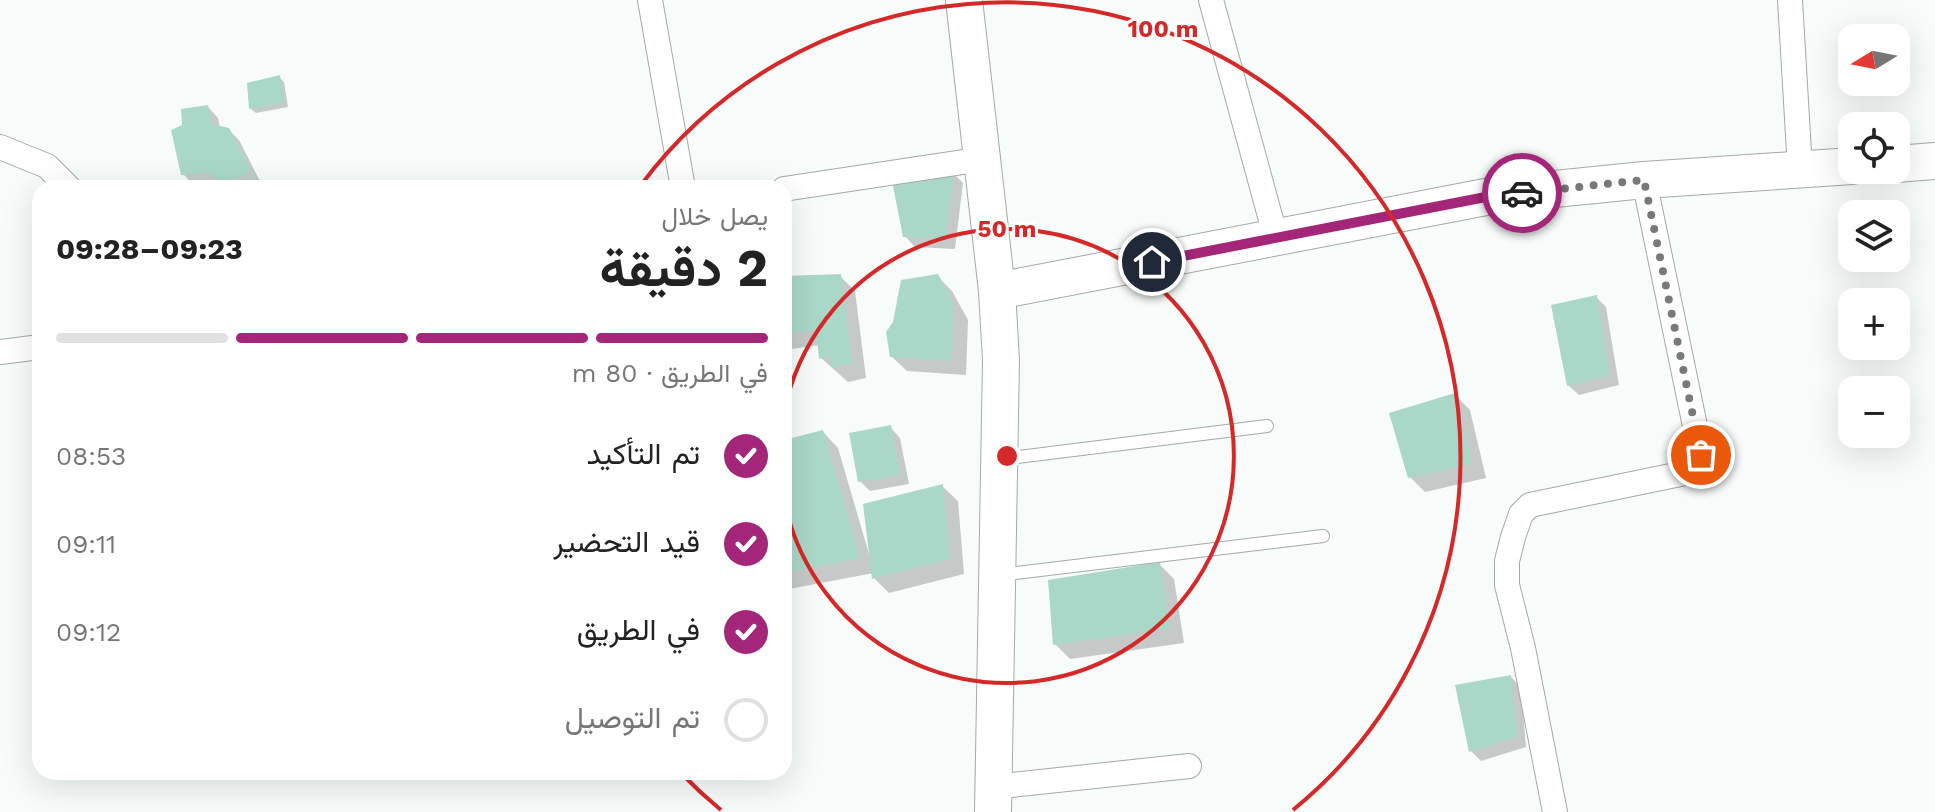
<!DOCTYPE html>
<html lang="ar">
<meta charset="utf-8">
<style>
:root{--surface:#fff;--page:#f2f2f2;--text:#222;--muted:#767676;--line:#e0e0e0;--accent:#a42678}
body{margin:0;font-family:"Work Sans",Vazirmatn,sans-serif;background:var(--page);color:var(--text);direction:rtl;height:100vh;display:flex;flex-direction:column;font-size:30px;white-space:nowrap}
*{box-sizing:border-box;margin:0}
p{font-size:26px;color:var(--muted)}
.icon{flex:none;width:44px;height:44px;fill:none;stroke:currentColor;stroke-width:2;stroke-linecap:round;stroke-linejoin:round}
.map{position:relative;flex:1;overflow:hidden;direction:ltr}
.side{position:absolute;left:32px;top:180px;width:760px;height:600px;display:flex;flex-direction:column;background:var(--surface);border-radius:24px;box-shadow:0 8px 32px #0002;direction:rtl}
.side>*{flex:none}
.needle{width:52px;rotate:260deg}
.fabs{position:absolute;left:1838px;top:24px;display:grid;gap:16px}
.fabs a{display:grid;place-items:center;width:72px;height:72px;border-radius:16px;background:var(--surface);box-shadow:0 8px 32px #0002;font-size:40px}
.pin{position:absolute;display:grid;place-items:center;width:68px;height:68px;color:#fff;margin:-34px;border:4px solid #fff;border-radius:50%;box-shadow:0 2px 8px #0007}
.courier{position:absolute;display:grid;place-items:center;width:80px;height:80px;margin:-40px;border:6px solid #a42678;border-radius:50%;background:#fff;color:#222;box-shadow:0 2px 10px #0007}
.headline em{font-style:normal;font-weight:700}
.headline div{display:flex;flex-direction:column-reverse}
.headline{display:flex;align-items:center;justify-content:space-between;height:136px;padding:0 24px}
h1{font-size:52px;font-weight:700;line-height:60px}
.bar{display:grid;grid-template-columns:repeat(4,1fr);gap:12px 8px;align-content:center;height:96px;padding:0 24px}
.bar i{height:10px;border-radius:6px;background:var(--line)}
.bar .active{background:var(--accent)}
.bar p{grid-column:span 4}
ol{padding:0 24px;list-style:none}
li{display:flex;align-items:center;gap:24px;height:88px}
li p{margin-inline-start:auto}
li .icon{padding:8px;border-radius:50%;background:var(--accent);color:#fff;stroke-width:4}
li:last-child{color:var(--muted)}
li i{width:44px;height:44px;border:4px solid var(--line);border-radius:50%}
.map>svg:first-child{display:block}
.shadow{fill:#0003}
.building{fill:#aad8c8}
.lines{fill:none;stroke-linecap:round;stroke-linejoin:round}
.lane-casing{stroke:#a4a8a7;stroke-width:14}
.street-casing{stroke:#a4a8a7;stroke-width:26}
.secondary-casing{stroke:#a4a8a7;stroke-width:38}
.lane{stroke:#fff;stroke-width:12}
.street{stroke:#fff;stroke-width:24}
.secondary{stroke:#fff;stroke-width:36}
.done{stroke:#777a79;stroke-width:8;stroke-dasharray:0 14.4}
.route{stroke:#a42678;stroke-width:10}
.ring{fill:none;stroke:#d62828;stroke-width:4}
.centre{fill:#d62828;stroke:#fff;stroke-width:4}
.ring-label{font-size:24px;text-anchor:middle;font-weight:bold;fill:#d62828;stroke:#fff;stroke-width:6;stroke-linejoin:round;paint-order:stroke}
</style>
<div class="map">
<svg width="1935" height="812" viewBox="0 0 1935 812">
<rect width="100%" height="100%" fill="#f7fcfa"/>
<g class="shadow">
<polygon points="280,78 284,82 288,107 256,113 251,109"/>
<polygon points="208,107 218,118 220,128 228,129 239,140 260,181 247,188 227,188 218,182 193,184 183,174 184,127"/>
<polygon points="953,173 963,183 955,249 915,247 905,236"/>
<polygon points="840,276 855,291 866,378 848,382 821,358 820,345 784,350 784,278"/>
<polygon points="937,276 952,291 968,320 966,375 907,371 891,356"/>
<polygon points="1596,297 1606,307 1619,385 1579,395 1568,385"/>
<polygon points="1455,395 1470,410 1486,478 1425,492 1410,477"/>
<polygon points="890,427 900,438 909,484 870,491 860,481"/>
<polygon points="823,432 838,448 869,554 943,487 958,501 964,574 889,593 874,578 874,573 789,589 784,584 784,442"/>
<polygon points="1159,564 1174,579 1184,643 1070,659 1055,644"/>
<polygon points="1511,677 1521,687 1526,747 1481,761 1471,751"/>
</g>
<g class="building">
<polygon points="280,75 284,103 249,109 247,83"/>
<polygon points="208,105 212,124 229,128 252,171 224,184 207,173 181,175 171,130 182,125 181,109"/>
<polygon points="954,171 945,239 903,237 891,176"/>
<polygon points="841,274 852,363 832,368 829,356 819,359 816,330 784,334 784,276"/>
<polygon points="938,274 954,303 951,361 890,357 886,332 893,322 901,280"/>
<polygon points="1597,295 1610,375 1567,386 1551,305"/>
<polygon points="1455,393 1472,464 1408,478 1389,413"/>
<polygon points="891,425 900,475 858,482 849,433"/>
<polygon points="823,430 860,558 784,573 784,440"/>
<polygon points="943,484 950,559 872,579 863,504"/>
<polygon points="1160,562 1170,628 1053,645 1048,580"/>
<polygon points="1511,675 1517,737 1469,752 1455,685"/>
</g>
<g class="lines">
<defs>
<g id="lane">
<polyline points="1002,459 1267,426"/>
<polyline points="999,575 1323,536"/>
</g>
<g id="street">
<polyline points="650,0 683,188"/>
<polyline points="1211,0 1276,238"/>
<polyline points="1790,0 1800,169"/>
<polyline points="0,147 47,166 69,188"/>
<polyline points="784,189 983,159"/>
<polyline points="0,352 40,347"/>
<polyline points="993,787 1189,766"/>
<polyline points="1555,812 1523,648 1507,585 1507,561 1513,537 1521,514 1530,505 1695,471 1701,455 1644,180"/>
</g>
<g id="secondary">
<polyline points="964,0 997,291 1001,360 993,812"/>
<polyline points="1896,164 1935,161"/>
<polyline points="997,291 1496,195 1644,180 1852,166"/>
</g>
</defs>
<use href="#lane" class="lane-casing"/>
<use href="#street" class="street-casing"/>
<use href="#secondary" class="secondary-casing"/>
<use href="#lane" class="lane"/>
<use href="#street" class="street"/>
<use href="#secondary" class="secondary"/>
</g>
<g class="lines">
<polyline class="done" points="1522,193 1644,180 1701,455"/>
<polyline class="route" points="1152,262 1496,195 1522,193"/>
</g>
<g class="ring">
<path d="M784 413A227 227 0 1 1 784 499"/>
<path d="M721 810A455 455 0 0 1 680 772M641 185A455 455 0 1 1 1293 810"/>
</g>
<circle cx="1007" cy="456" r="12" class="centre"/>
<g class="ring-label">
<text x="1163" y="37">100 m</text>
<text x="1007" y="237">50 m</text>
</g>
</svg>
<div class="fabs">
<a><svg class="needle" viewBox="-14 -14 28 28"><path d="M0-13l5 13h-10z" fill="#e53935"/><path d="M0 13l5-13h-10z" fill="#767676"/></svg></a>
<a><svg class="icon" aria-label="locate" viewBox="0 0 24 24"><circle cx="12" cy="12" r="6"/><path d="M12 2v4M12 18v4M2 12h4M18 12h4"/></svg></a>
<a><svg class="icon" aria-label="layers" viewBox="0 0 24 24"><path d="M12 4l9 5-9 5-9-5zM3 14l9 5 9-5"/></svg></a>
<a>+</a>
<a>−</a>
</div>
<div class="pin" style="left:1701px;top:455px;background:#ea580c"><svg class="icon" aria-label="bag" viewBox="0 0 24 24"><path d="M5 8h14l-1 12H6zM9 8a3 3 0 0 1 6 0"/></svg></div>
<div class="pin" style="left:1152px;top:262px;background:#1f2937"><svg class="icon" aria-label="home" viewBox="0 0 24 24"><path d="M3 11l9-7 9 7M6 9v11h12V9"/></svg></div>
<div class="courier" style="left:1522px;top:193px"><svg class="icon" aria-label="car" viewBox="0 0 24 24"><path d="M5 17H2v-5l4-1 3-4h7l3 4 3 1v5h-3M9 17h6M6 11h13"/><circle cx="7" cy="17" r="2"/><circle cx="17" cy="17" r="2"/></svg></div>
<section class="side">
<div class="headline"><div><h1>2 دقيقة</h1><p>يصل خلال</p></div><em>09:23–09:28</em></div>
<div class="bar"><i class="active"></i><i class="active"></i><i class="active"></i><i></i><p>في الطريق · 80 m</p></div>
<ol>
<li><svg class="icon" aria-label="check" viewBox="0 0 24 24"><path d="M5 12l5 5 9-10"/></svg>تم التأكيد<p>08:53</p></li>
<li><svg class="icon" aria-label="check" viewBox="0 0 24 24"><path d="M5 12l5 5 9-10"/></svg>قيد التحضير<p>09:11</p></li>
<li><svg class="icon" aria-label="check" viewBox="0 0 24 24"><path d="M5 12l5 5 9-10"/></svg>في الطريق<p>09:12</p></li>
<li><i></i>تم التوصيل</li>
</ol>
</section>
</div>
